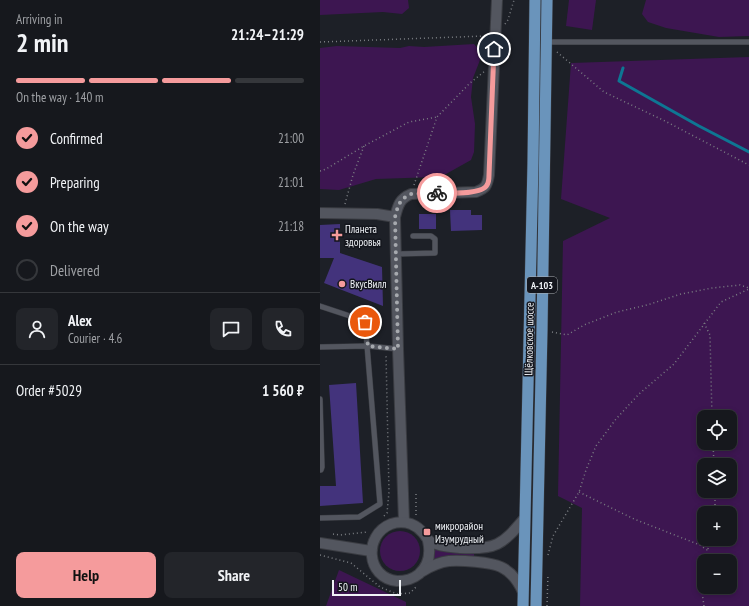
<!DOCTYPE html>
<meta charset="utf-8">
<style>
:root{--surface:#16181d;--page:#23252a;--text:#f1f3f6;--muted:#9ea0a4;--line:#35373b;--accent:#f59b9c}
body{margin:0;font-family:"PT Sans Narrow",sans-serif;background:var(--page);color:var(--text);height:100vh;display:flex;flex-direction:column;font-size:15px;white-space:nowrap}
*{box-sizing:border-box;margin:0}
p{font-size:13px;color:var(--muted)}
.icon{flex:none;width:22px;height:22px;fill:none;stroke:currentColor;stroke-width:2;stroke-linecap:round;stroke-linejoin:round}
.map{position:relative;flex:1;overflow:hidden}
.sheet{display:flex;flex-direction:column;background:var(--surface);width:320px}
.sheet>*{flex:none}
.controls{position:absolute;left:377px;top:410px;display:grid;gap:8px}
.controls a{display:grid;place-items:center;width:40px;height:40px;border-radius:8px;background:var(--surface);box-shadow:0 2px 6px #0003,0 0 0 1px var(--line);font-size:20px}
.scale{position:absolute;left:12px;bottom:10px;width:69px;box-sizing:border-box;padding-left:4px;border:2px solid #f0f3f7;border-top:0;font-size:11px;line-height:14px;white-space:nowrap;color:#f0f3f7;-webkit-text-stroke:3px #14161d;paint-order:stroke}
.pin{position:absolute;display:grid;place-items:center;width:34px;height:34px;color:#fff;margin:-17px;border:2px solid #fff;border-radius:50%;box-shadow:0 1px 4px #0007}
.courier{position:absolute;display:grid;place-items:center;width:40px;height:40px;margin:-20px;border:3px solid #f59b9c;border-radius:50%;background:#fff;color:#222;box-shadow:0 1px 5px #0007}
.overview em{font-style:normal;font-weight:700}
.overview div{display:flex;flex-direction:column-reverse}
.overview{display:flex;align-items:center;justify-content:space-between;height:68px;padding:0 16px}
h1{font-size:26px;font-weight:700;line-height:30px}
.bar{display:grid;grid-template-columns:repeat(4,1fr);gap:6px 4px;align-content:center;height:48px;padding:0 16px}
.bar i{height:5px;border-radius:3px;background:var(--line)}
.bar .current{background:var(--accent)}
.bar p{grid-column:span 4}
.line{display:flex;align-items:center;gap:10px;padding:0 16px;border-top:1px solid var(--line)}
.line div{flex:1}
.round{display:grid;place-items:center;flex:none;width:42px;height:42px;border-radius:8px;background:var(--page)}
ol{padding:0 16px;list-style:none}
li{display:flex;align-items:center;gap:12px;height:44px}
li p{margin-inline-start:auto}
li .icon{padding:4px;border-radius:50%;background:var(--accent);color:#111;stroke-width:4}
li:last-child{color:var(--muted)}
li i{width:22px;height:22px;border:2px solid var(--line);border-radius:50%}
.primary-button{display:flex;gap:8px;margin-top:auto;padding:8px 16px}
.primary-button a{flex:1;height:46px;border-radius:8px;background:var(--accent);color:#111;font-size:16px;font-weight:700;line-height:46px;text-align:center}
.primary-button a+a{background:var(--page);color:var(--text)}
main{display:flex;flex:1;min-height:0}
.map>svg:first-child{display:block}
.green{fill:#3d1651;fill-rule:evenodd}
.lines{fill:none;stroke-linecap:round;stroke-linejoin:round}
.stream{stroke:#0e7693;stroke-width:3}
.building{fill:#43337c}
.service-casing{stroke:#3a3c42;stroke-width:6}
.minor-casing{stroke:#3a3c42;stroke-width:12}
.primary-casing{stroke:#3a3c42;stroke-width:12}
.path{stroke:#7b7e83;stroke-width:1.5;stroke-dasharray:1 3;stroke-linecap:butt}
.service{stroke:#53565f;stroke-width:5}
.minor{stroke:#53565f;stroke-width:10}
.primary{stroke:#6a94bb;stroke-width:11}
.done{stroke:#a6a9ae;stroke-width:4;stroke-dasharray:0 7.2}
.route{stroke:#f59b9c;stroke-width:5}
.poi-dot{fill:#f59b9c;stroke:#14161d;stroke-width:1.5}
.labels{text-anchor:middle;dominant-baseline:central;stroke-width:3;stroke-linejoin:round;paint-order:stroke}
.shield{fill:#14161d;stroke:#aeb1b6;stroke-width:1}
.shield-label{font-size:10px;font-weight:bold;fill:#f0f3f7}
.poi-label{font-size:11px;fill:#f0f3f7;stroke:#14161d;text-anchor:start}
.street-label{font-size:11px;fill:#f0f3f7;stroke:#14161d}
</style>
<main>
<section class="sheet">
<div class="overview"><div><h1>2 min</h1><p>Arriving in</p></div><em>21:24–21:29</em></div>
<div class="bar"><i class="current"></i><i class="current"></i><i class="current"></i><i></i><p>On the way · 140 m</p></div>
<ol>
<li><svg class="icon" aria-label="check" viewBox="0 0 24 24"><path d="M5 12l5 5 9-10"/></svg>Confirmed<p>21:00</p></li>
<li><svg class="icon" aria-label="check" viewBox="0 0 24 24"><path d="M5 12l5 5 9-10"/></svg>Preparing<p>21:01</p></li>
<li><svg class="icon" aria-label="check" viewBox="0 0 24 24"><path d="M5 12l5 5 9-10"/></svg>On the way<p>21:18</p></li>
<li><i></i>Delivered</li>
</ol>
<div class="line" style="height:72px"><a class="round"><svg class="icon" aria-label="person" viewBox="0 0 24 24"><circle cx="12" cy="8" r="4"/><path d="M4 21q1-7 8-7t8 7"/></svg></a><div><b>Alex</b><p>Courier · 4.6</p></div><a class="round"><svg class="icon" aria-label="chat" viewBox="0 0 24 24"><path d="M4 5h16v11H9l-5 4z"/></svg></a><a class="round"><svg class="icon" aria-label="phone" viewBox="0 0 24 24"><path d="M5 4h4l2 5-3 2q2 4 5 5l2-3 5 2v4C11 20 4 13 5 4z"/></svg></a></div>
<div class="line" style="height:52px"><div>Order #5029</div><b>1 560 ₽</b></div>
<div class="primary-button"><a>Help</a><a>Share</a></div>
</section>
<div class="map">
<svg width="429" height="606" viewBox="0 0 429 606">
<rect width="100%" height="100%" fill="#1d2027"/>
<g class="green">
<polygon points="0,0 88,0 89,8 82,14 63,12 0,15"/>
<polygon points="249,0 276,0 272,30 246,26"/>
<polygon points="326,0 429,0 429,36 399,37 346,28 328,22 322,14"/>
<polygon points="154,44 160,51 160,60 153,78 151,97 155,124 154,152 151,160 126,174 116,177 56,179 19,190 0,189 0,48 17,46 80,48 89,46 104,47"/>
<path d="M 429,57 L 429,606 L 260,606 L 262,508 L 238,496 L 243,241 L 290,218 L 241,199 L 251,63 ZM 384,417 L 410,417 L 410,443 L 384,443 ZM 384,465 L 410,465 L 410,491 L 384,491 ZM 384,513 L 410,513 L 410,539 L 384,539 ZM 384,561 L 410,561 L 410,587 L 384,587 Z"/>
<circle cx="80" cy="551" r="20"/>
<polygon points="113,548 154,552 154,557 125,556 113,559"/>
<polygon points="19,570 86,602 86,606 6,606"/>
</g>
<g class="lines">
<polyline class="stream" points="303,68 299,81 379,126 429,152"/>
</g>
<g class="building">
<polygon points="130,210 151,210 151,215 162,215 162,230 131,231"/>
<rect x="99" y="214" width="17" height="15"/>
<polygon points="20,224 20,253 62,267 63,306 4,283 14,258 0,258 0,225"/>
<polygon points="36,383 43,503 0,506 0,486 16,486 9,385"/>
</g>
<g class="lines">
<defs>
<g id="service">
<polyline points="226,42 429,42"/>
<polyline points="76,254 115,253 115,239 111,236 93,236"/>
<polyline points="0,306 45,321 60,504 39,517 0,518"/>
<polyline points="0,347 48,346 78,349"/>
<polyline points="0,399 2,467 1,470 0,470"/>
</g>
<g id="minor">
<polyline points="0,213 57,214 75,217"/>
<path d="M 84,522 L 78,349 L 75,217 C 78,206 79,199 91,194 L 156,192 C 166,188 167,186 169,175 L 177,0"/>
<path d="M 108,541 C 111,554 109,565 99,574 C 93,579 85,581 77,581 C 46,578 43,535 71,524 C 77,522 85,522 91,524 C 96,526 100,529 103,533 C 106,536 107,540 111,542 C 120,547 130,547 140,548 C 176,550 182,545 204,519"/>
<polyline points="0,543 51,551"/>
<path d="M 103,571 C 111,566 120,562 129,561 C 140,560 171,562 181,567 C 192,572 198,581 203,592"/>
</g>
<g id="primary">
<polyline points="203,606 213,163 215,0"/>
<polyline points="216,606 222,330 227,0"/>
</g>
</defs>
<use href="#service" class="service-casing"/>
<use href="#minor" class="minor-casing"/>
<use href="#primary" class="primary-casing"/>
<g class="path">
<polyline points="185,24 188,20 194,0"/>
<polyline points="0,42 165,36"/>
<polyline points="237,52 284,92 345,121 429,165"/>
<polyline points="0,171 6,169 44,146 89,122 117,117"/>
<polyline points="94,185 117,117 150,83 165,71"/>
<polyline points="25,204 33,175 44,146"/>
<polyline points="384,323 390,335 392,417"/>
<polyline points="232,332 247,335 264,325 297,312 327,305 361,294 392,288 420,285 429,288"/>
<polyline points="393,443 394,465"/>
<polyline points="259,492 314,519 380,545 387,550 385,561"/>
<polyline points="394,513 395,507 395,491"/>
<polyline points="96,515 96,492"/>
<polyline points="64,516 67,513 69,492 66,355"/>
<polyline points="13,534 20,535 47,532"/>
<polyline points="388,549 390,539"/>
<polyline points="0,555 31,563 60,587 77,594 90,593 96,587"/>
<polyline points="228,555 233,536 259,492 266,470 276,446 296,419 319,394 354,364 401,302 429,289"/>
<polyline points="227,606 228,574"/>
<polyline points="384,606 380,578 384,563"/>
</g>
<use href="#service" class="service"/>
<use href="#minor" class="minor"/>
<use href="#primary" class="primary"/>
</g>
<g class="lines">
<path class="done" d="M 45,322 L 48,346 L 78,349 L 75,217 C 78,206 79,199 91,194 L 117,193"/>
<path class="route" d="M 117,193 C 128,193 162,195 167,185 C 169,182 169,178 169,175 L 174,49"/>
</g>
<g class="poi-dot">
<path d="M15 229h4v4h4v4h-4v4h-4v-4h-4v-4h4z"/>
<circle cx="22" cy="284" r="4"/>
<rect x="103" y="528" width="8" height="8" rx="2"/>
</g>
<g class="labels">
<rect class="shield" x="207" y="277" width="30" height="16" rx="3"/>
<g class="shield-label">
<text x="222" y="285">А-103</text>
</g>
<g class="poi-label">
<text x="25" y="229">Планета<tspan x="25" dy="13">здоровья</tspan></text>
<text x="30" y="284">ВкусВилл</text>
<text x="115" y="526">микрорайон<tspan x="115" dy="13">Изумрудный</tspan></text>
</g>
<g class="street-label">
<text transform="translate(209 339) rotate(-89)">Щёлковское шоссе</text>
</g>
</g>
</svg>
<div class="controls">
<a><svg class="icon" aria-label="locate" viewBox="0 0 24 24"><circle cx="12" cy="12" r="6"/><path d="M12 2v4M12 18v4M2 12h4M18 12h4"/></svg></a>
<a><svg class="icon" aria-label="layers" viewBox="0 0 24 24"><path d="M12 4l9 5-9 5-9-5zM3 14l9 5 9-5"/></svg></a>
<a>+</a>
<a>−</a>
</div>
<div class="scale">50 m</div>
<div class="pin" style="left:45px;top:322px;background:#ea580c"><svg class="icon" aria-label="bag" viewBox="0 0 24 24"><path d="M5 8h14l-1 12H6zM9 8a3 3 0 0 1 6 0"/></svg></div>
<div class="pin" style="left:174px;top:49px;background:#1f2937"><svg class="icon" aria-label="home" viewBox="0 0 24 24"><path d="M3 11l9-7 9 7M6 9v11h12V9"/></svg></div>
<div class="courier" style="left:117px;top:193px"><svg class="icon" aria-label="bike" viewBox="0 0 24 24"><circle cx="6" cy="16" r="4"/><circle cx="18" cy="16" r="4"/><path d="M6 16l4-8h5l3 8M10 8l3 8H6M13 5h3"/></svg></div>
</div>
</main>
